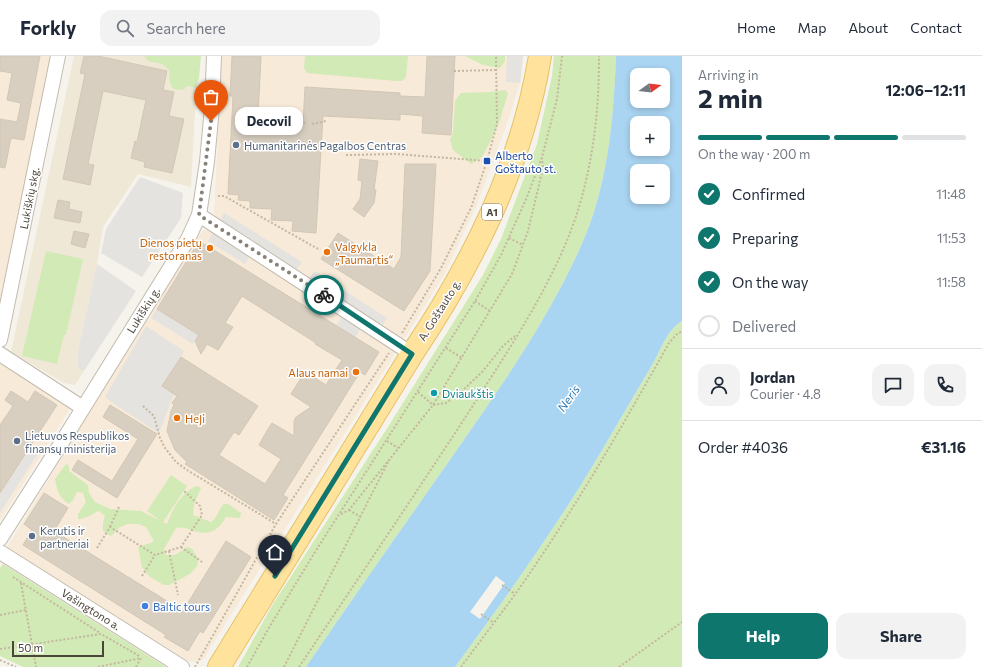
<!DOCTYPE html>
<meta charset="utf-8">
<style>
:root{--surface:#fff;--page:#f2f2f3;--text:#1f2937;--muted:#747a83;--line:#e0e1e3;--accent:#0f766e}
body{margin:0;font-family:Commissioner,sans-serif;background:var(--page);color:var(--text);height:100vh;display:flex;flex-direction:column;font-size:15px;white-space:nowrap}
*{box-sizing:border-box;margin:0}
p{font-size:13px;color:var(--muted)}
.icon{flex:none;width:22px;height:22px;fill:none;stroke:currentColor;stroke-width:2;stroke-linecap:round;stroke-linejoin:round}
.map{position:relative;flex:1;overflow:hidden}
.sheet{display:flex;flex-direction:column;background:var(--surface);width:300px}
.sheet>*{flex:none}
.needle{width:26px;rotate:75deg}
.fabs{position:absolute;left:630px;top:12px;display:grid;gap:8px}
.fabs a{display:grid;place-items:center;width:40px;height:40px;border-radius:8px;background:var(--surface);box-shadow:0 2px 6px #0003;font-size:20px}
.scale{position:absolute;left:12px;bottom:10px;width:92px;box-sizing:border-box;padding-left:4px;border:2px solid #4b4439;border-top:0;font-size:11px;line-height:14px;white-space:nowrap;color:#4b4439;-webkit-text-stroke:3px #fff;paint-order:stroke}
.pin{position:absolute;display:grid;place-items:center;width:34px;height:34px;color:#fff;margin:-41px -17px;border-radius:50% 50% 50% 0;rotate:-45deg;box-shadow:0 0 4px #0007}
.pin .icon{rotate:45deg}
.courier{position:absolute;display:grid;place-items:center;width:40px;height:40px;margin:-20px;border:3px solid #0f766e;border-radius:50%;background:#fff;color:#222;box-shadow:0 1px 5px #0007}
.bubble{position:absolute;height:28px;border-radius:12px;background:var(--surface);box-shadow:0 2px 6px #0003;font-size:13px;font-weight:700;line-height:28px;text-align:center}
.headline em{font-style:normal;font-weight:700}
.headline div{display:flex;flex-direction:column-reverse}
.headline{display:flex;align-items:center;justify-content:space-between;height:68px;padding:0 16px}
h1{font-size:26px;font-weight:700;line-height:30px}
.bar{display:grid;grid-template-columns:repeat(4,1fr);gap:6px 4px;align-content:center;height:48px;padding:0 16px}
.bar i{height:5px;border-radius:3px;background:var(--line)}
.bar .on{background:var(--accent)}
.bar p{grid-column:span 4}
.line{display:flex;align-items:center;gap:10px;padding:0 16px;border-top:1px solid var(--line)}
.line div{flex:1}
.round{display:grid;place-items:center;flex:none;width:42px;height:42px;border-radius:12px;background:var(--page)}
ol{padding:0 16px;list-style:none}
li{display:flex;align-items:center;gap:12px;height:44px}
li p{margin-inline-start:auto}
li .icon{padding:4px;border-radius:50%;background:var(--accent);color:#fff;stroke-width:4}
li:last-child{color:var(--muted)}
li i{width:22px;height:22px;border:2px solid var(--line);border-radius:50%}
.action{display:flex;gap:8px;margin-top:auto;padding:8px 16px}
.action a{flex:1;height:46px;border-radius:12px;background:var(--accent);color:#fff;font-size:16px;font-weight:700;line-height:46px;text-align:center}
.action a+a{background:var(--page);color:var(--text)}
header{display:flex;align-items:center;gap:24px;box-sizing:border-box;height:56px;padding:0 20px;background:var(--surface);border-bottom:1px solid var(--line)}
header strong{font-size:19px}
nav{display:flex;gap:22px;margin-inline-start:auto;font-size:14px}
.search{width:280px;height:36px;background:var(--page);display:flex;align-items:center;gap:10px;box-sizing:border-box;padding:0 14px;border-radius:12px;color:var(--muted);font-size:15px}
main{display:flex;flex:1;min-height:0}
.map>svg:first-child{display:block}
.commercial{fill:#f7ead8}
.education{fill:#efe8d6}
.green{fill:#d2eab5}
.parking{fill:#e5e3e0}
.water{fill:#a9d4f2;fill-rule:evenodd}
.pier{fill:#f6f3ec}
.building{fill:#d8cfc1;stroke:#d3c7b4}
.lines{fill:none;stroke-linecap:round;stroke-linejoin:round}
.street-casing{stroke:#c2bbae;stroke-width:16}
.primary-casing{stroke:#e6c16a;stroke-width:24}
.path{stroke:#c4b79f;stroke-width:2;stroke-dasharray:2 2;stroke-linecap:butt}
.street{stroke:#fff;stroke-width:14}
.primary{stroke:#ffe39c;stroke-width:22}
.done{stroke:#878178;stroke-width:4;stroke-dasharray:0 7.2}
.route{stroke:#0f766e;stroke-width:5}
.service-dot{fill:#5c6f8a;stroke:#fff;stroke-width:1.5}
.transit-dot{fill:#1a4fb4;stroke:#fff;stroke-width:1.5}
.food-dot{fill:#e8710a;stroke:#fff;stroke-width:1.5}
.culture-dot{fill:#0f9aa8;stroke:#fff;stroke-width:1.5}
.shop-dot{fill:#3f7fe0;stroke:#fff;stroke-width:1.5}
.labels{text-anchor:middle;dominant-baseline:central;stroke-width:3;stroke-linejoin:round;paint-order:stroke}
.shield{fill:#fff;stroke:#817c74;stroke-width:1}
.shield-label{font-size:10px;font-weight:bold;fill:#4b4439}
.service-label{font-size:11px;fill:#4e5e75;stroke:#fff;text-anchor:start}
.transit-label{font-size:11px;fill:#164399;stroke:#fff;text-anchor:start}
.street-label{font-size:11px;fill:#4b4439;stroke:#fff}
.food-label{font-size:11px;fill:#c56008;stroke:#fff;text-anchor:end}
.culture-label{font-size:11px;fill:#0d838f;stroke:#fff;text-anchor:start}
.shop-label{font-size:11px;fill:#366cbe;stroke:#fff;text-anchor:start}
.water-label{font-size:12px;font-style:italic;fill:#2e7ab2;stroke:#fff}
</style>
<header>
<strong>Forkly</strong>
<div class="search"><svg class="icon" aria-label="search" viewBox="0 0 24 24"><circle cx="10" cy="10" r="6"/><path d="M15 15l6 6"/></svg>Search here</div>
<nav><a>Home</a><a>Map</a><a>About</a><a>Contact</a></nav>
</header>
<main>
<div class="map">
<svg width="682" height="611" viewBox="0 0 682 611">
<rect width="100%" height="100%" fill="#f6f3ec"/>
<g class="commercial">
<polygon points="0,0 52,0 0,244"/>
<polygon points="222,0 523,0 520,27 509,62 476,151 444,219 406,280 403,283 398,282 216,162 214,156"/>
<polygon points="204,174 211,174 395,295 394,299 204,602 201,605 194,606 189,605 6,493 101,337 113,315 201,176"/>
<polygon points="0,301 69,348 69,354 0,465"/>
</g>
<polygon class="education" points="74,0 198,0 191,131 138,118 103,171 97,208 78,295 78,311 84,315 75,329 64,327 11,296"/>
<g class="green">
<polygon points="144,0 201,0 199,22 196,32 187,30 183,34 173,33 170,27 169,14 162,8 148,5"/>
<polygon points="305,0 408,0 406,21 402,25 396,25 307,17 304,12"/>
<polygon points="465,0 505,0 505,5 500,12 483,9"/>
<path d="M 554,0 L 616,0 C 614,53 610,105 594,156 C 586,181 574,206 562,229 C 530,290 491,345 452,401 C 403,471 354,540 306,611 L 238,611 L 273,548 L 386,374 L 483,219 L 501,183 L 537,88 L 552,20 Z"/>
<path d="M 505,34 L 508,37 L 499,67 L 490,86 L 482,101 L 471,108 L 453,94 L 450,84 L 453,77 L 455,45 L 461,37 C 476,36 490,37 505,34 Z"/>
<polygon points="46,195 83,203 66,279 64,279 57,308 22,300"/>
<path d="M 682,265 L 682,611 L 455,611 C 504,544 552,477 595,406 C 614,374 633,341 652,309 C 661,294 666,275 682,265 Z"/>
<path d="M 66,408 L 69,410 L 69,415 L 88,429 L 89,437 L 95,446 L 110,453 L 141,455 L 161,465 L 147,455 L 171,419 L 187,430 L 163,466 L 167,468 C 172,454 182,435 197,430 L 201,432 L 194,448 L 193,459 L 211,466 C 220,459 217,454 224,448 L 228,448 L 241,457 L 240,462 L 226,461 C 220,472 212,479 198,476 C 187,474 189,470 176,472 L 164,493 L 166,499 L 175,499 L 187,491 L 192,493 L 198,502 L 197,510 L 190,518 L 169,529 L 164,529 L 150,521 L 142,511 L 138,492 C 143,488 148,489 154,485 L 146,471 L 139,468 L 128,468 L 120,471 L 111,480 L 103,475 L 103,467 L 105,460 L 99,455 C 91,458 87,463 78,463 L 78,458 L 86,446 L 83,437 L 77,436 L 73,444 L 69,448 C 59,442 57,434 55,423 Z"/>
<polygon points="3,508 166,611 23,611 0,600 0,512"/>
</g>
<g class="parking">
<polygon points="507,0 523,0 520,27 506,26"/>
<polygon points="140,121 183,137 181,162 142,221 101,197 106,173"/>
<polygon points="224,157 302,206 296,214 219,166"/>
<polygon points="213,177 250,199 245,208 208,185"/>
<polygon points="97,208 136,235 84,315 78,312 78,295"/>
<polygon points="314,215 387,262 382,270 309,223"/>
<polygon points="157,253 199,279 193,288 151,262"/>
<polygon points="342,260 361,272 355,282 336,270"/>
<polygon points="146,270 184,295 163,330 174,338 159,377 114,348 105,341"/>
<polygon points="30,391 39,396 0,457 0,437"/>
</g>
<path class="water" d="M 616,0 L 682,0 L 682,265 C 666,275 661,294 652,309 C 633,341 614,374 595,406 C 552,477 504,544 455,611 L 306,611 C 354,540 403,471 452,401 C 491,345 530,290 562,229 C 574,206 586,181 594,156 C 610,105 614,53 616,0 ZM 637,19 L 663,19 L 663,45 L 637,45 ZM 637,67 L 663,67 L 663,93 L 637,93 ZM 637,115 L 663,115 L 663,141 L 637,141 Z"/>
<polygon class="pier" points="496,520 505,527 480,563 470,556"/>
<g class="building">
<polygon points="0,0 40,0 24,84 11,82 5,112 0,111 0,63 17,66 21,47 7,44 12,17 0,15"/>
<polygon points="84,0 98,0 167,15 163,34 174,36 169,60 184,63 172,117 144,111 145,106 131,102 135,85 137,86 146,44 103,35 88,108 94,109 90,129 63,123 85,18 80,17"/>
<polygon points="232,0 261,0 258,61 260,61 260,67 303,69 305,31 400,37 400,40 425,41 427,0 455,0 451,79 422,77 423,60 400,58 400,64 323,60 316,177 292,175 293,165 271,164 272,153 250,152 250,145 238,144 239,139 228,138 233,40 230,40"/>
<polygon points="360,103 378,105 374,133 376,134 374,147 364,161 353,153 360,143 362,125 358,124"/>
<polygon points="405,108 436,108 430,215 404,255 321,203 338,177 394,213 401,201"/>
<polygon points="58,144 70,146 69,153 82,156 80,167 54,162"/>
<polygon points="74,175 89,178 85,192 71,188"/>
<polygon points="199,185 379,296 365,319 360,316 283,439 288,442 274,464 185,408 187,406 175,394 167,375 171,355 174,349 172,347 177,340 162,330 181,301 258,350 239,379 234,376 219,399 265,428 281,403 259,389 268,373 272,367 294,380 294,365 296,361 311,351 291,338 305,316 326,329 342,304 315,288 316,287 242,240 225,267 233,271 218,294 207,288 201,298 195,285 199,279 157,253"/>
<polygon points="11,335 28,346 35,335 57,349 0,437 0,369 13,350 5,344"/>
<polygon points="110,349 157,378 117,442 72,414 78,404 112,425 138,383 103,361"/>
<polygon points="44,437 68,452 54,475 183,555 226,485 251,501 203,577 200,575 188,595 164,581 166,579 23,489 32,474 24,468"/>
</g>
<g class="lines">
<defs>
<g id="street">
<polyline points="199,159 412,298"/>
<polyline points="0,284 58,0"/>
<polyline points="0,298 83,352"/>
<polyline points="0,483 67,378 188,183 199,159 207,106 212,51 214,0"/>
<polyline points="0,496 182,611"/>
</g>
<path id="primary" d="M 219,611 L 412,298 C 473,207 522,109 540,0"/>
</defs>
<use href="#street" class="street-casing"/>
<use href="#primary" class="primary-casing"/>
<g class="path">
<polyline points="454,15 496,14"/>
<polyline points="297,62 305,67"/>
<polyline points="312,68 326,65"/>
<polyline points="346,99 396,98 487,105"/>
<polyline points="218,140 224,140 320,194"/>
<polyline points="509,182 523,189"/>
<polyline points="475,245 490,255"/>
<polyline points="402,277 441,212 471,152 487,105 497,68 496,0"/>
<polyline points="446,292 462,302"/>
<polyline points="418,336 433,349 446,347 460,337 483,315 503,290 516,279"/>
<polyline points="143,350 154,360 160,382 165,392 176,406 187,414 276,468"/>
<polyline points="387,385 398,392"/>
<polyline points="349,454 361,461"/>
<polyline points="341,458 349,454 433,349 512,218 528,175 543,112 542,102"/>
<polyline points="110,471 119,451"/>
<polyline points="181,491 202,506"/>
<polyline points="97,492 110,471 155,499 181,491 202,459 200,450 184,435"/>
<polyline points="169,495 178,539"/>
<polyline points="142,520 155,499"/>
<polyline points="13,521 100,577"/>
<polyline points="21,527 36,611"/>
<polyline points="502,529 515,538"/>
<polyline points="481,558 494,567"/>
<polyline points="0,559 26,554"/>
<polyline points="0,593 101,578 139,600"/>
<polyline points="0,604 16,611"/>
<polyline points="98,611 141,602"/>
<polyline points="136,611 141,602"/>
<polyline points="195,611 276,468 389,297"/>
<polyline points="247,611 270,570 315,496 475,245 501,199 527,141 542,101 557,43 562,0"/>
<polyline points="284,611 388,406"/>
<path d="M 299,611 C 354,529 409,447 463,365 C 505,299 556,226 579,151 C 594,100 599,53 599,0"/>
<path d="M 461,611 C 486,577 513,543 536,508 C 584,437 627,362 669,287 L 676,279 L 682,275"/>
<polyline points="619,611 682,566"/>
</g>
<use href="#street" class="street"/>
<use href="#primary" class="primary"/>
</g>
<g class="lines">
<polyline class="done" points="211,65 199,159 324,239"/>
<polyline class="route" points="275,520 412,298 324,239"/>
</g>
<g class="service-dot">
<circle cx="236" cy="89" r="4"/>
<circle cx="17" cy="385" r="4"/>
<circle cx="32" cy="480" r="4"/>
</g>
<rect class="transit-dot" x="483" y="101" width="8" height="8" rx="2"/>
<g class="food-dot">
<circle cx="210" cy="192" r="4"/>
<circle cx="327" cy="196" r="4"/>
<circle cx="356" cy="316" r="4"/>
<circle cx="177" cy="362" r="4"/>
</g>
<circle class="culture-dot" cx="434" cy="337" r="4"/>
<circle class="shop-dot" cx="145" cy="550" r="4"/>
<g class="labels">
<rect class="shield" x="482" y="148" width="20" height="16" rx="3"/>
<g class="shield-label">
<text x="492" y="156">A1</text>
</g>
<g class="service-label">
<text x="244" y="89">Humanitarinės Pagalbos Centras</text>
<text x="25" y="379">Lietuvos Respublikos<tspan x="25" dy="13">finansų ministerija</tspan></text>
<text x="40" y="474">Kerutis ir<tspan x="40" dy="13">partneriai</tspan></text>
</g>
<g class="transit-label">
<text x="495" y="99">Alberto<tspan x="495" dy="13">Goštauto st.</tspan></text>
</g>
<g class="street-label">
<text transform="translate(29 142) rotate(-79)">Lukiškių skg.</text>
<text transform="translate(143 254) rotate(-58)">Lukiškių g.</text>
<text transform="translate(439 254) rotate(-58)">A. Goštauto g.</text>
<text transform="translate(91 553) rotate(32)">Vašingtono a.</text>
</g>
<g class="food-label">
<text x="202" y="186">Dienos pietų<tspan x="202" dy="13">restoranas</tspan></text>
<text x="335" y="190" text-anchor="start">Valgykla<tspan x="335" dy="13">„Taumartis“</tspan></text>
<text x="348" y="316">Alaus namai</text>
<text x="185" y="362" text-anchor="start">HeJi</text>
</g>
<g class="culture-label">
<text x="442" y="337">Dviaukštis</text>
</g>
<g class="shop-label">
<text x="153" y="550">Baltic tours</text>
</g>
<g class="water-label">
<text transform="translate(568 342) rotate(-55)">Neris</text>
</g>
</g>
</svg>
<div class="fabs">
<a><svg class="needle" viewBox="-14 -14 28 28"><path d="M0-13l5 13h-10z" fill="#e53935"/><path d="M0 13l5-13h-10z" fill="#747a83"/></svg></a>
<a>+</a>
<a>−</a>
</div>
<div class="scale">50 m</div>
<div class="pin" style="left:211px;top:65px;background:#ea580c"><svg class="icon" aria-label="bag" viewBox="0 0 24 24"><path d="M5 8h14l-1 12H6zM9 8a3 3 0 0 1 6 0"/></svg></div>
<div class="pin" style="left:275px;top:520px;background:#1f2937"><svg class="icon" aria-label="home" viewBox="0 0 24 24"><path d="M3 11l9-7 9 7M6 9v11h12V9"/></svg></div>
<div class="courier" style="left:324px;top:239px"><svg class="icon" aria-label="bike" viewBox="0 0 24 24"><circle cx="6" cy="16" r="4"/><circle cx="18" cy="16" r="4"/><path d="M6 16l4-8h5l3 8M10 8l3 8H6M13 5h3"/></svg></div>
<div class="bubble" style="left:235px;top:51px;width:68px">Decovil</div>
</div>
<section class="sheet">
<div class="headline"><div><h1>2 min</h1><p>Arriving in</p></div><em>12:06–12:11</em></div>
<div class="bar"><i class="on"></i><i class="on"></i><i class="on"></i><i></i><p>On the way · 200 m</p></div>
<ol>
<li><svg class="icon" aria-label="check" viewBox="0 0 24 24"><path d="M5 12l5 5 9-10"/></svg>Confirmed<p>11:48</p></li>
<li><svg class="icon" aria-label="check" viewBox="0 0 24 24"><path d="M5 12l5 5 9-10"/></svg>Preparing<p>11:53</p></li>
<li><svg class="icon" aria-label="check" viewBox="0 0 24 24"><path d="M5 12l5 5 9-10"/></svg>On the way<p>11:58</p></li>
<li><i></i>Delivered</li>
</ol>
<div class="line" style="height:72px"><a class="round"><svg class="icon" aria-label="person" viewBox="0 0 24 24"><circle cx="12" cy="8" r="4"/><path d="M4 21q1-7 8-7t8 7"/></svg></a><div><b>Jordan</b><p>Courier · 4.8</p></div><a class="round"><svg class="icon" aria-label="chat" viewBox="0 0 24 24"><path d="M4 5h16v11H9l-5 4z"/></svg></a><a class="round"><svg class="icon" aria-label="phone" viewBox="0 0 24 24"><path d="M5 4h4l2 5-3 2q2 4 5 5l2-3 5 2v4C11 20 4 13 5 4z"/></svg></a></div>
<div class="line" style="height:52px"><div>Order #4036</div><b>€31.16</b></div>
<div class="action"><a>Help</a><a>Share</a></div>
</section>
</main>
